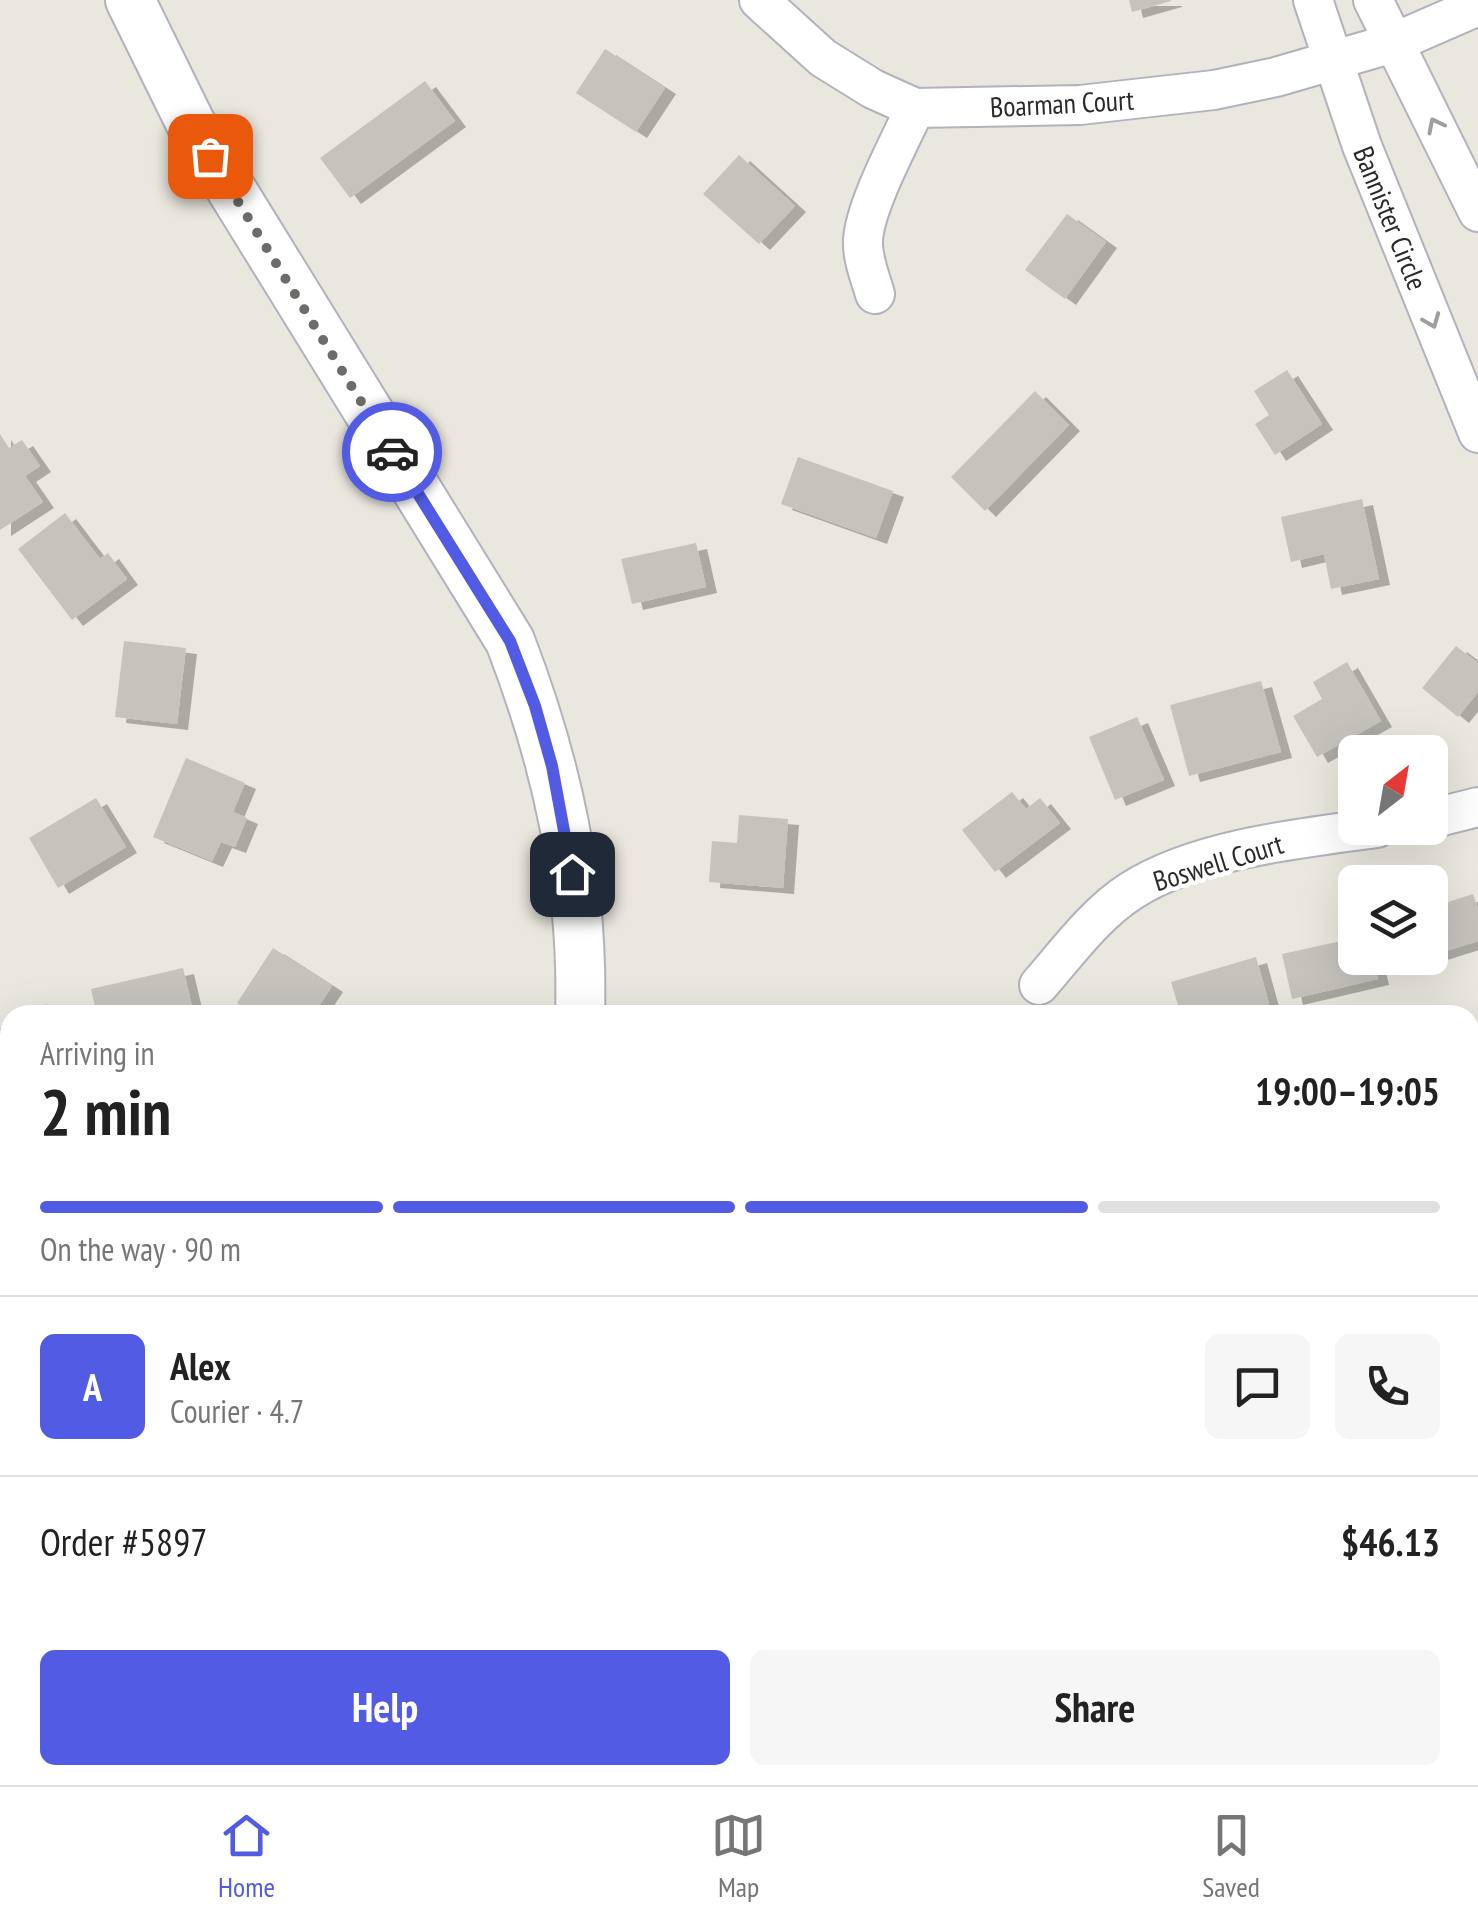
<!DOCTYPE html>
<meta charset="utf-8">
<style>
:root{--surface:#fff;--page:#f6f6f6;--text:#222;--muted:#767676;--line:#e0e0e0;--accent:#515be4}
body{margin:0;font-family:"PT Sans Narrow",sans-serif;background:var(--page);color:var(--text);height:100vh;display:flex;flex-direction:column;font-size:38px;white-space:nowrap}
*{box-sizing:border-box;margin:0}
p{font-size:32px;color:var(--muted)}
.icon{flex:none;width:55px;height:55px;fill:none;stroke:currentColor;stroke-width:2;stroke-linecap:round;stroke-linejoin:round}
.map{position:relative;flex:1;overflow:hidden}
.details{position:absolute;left:0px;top:1005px;width:1480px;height:780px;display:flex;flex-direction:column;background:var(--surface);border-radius:30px 30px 0 0;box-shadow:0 10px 40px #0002}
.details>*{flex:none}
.needle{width:65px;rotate:31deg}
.buttons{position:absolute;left:1338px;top:735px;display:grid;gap:20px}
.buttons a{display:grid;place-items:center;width:110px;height:110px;border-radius:15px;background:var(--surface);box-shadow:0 10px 40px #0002;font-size:50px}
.pin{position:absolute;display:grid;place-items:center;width:85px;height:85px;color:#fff;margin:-42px;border-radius:20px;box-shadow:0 5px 15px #0006}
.courier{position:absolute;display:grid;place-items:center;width:100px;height:100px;margin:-50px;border:8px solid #515be4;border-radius:50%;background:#fff;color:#222;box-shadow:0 2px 12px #0007}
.headline em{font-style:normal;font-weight:700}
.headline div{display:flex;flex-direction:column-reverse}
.headline{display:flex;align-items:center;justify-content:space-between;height:170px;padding:0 40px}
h1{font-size:65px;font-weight:700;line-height:75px}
.bar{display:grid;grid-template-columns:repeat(4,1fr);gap:15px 10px;align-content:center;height:120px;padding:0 40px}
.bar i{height:12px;border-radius:8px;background:var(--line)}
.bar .active{background:var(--accent)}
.bar p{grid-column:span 4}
.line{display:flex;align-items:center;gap:25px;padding:0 40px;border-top:2px solid var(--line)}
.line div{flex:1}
.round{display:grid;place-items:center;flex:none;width:105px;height:105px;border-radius:15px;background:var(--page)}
.action{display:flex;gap:20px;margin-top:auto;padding:20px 40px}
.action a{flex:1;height:115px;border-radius:15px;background:var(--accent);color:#fff;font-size:40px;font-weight:700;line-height:115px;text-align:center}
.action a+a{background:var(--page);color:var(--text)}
.tab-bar{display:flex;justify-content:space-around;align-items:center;height:140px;border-top:2px solid var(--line);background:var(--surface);font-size:28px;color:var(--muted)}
.tab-bar a{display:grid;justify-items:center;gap:5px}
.tab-bar .active{color:var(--accent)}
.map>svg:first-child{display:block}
.building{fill:#c6c3bd;filter:url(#shadow)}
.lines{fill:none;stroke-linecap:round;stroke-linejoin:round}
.minor-casing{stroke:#b1b2bc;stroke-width:42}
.tertiary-casing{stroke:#b1b2bc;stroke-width:52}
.minor{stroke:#fff;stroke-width:38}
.tertiary{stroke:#fff;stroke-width:48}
.oneway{stroke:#9f9f9f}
.done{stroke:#6d6c69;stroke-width:10;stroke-dasharray:0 18}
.route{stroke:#515be4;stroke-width:12}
.labels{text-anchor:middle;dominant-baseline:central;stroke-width:9;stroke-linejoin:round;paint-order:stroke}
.street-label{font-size:28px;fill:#2a2a2a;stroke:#fff}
</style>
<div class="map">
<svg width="1478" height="1785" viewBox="0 0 1478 1785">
<defs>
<filter id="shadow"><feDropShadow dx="11" dy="6" stdDeviation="0" flood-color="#0004"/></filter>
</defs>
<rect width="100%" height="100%" fill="#eae7de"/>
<g class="building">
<polygon points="1129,0 1171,0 1171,1 1132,12"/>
<polygon points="605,49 665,88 636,132 576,93"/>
<polygon points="425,81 455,121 350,198 320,158"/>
<polygon points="739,155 795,206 759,244 703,194"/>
<polygon points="1067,214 1106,242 1065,299 1025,270"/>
<polygon points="1287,370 1322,424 1275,455 1255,424 1269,415 1254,391"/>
<polygon points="1035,391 1069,425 985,511 951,477"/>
<polygon points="0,434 9,448 22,440 40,466 25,476 43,502 0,530"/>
<polygon points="798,457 893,491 876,538 781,504"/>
<polygon points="1362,499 1379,579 1331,589 1324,554 1291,562 1281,517"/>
<polygon points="65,513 100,559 108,553 127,579 72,620 18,549"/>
<polygon points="696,543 706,587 632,604 621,559"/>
<polygon points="124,641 186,648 177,724 115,717"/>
<polygon points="1456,646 1478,663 1478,692 1458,717 1422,688"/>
<polygon points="1347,662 1381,721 1317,757 1293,716 1322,699 1313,682"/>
<polygon points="1261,681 1281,752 1189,776 1170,705"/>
<polygon points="1137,717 1164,780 1115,800 1089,737"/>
<polygon points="186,758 245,783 233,812 247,818 235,847 221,842 212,861 153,837"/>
<polygon points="1012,792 1026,809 1040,798 1060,823 995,872 962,830"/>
<polygon points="96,798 126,847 58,888 29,838"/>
<polygon points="739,815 788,819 783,888 709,882 712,841 737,843"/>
<polygon points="1473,894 1478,909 1478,941 1430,956 1430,908"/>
<polygon points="1355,938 1355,958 1373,958 1378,979 1292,999 1282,954"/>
<polygon points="273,948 332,986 313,1015 255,1015 237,1003"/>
<polygon points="1256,957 1269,1004 1231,1015 1181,1015 1171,982"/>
<polygon points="183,968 194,1015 97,1015 91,989"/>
<polygon points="47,1004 53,1015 25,1015"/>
<polygon points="10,1023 10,1084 0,1065 0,1028"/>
<polygon points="1470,1111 1478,1115 1470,1144"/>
<polygon points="10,1379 10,1449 0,1452 0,1382"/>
<polygon points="1470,1485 1478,1491 1478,1559 1470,1569"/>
<polygon points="0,1560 10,1561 10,1631 0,1630"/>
<polygon points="1470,1767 1478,1770 1473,1785 1402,1785 1376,1775 1470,1775"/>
<rect x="131" y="1775" width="72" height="10"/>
</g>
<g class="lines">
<defs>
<g id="minor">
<polyline points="759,0 823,58 873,89 915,108 1080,105 1214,90 1276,77 1393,43 1478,6"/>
<polyline points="1313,0 1362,146 1478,433"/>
<polyline points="1373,0 1478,212"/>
<path d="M 875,294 C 870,277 862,258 863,240 C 865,205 900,142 915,108"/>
<polyline points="1430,819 1478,807"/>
<path d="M 1039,985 C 1067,953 1095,914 1131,891 C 1196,849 1301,838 1377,828"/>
<polyline points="0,1270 10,1265"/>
<polyline points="1470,1650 1478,1652"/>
</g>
<g id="tertiary">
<path d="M 130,0 L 191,124 L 510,641 C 557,763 584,884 580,1015"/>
<polyline points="474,1775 474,1785"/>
</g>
</defs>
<use href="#minor" class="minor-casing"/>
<use href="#tertiary" class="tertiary-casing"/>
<use href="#minor" class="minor"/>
<use href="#tertiary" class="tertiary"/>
</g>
<defs><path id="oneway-chevron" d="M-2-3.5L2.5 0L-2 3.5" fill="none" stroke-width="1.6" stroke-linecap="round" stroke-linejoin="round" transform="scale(2.5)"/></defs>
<g class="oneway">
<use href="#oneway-chevron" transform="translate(1435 125) rotate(-117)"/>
<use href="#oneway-chevron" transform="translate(1432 321) rotate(68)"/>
</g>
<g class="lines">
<polyline class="done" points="210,156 392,452"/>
<polyline class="route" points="392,452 510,641 535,706 552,766 572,874"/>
</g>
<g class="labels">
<g class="street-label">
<text transform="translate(1062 103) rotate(-3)">Boarman Court</text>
<text transform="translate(1391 218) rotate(68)">Bannister Circle</text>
<text transform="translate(1218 862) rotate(-17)">Boswell Court</text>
</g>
</g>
</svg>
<div class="buttons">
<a><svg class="needle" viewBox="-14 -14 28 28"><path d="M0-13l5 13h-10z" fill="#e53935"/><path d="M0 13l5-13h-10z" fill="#767676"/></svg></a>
<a><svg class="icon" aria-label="layers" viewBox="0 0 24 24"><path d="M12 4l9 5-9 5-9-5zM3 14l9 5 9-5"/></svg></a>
</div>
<div class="pin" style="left:210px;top:156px;background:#ea580c"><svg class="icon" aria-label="bag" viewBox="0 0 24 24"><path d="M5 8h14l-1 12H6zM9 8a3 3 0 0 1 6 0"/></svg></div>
<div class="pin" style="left:572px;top:874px;background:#1f2937"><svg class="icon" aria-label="home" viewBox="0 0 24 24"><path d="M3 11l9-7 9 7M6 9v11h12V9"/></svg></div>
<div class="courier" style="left:392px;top:452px"><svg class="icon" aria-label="car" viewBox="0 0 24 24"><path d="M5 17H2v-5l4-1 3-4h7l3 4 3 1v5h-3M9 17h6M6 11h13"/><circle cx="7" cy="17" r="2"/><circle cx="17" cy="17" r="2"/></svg></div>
<section class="details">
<div class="headline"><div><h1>2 min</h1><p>Arriving in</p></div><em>19:00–19:05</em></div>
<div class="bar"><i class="active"></i><i class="active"></i><i class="active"></i><i></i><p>On the way · 90 m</p></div>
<div class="line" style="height:180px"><b class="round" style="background:var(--accent);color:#fff">A</b><div><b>Alex</b><p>Courier · 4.7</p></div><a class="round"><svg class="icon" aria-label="chat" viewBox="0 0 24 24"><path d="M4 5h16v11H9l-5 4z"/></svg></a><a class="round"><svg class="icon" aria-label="phone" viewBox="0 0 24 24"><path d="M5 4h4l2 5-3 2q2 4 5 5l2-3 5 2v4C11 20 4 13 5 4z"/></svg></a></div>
<div class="line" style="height:130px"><div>Order #5897</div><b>$46.13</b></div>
<div class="action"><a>Help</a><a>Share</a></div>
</section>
</div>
<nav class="tab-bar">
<a class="active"><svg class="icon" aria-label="home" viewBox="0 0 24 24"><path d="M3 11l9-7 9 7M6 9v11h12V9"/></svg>Home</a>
<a><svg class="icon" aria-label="map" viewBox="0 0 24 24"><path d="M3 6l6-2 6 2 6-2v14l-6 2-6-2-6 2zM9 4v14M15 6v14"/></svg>Map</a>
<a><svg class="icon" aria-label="saved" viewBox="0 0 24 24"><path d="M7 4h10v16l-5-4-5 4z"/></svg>Saved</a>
</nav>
